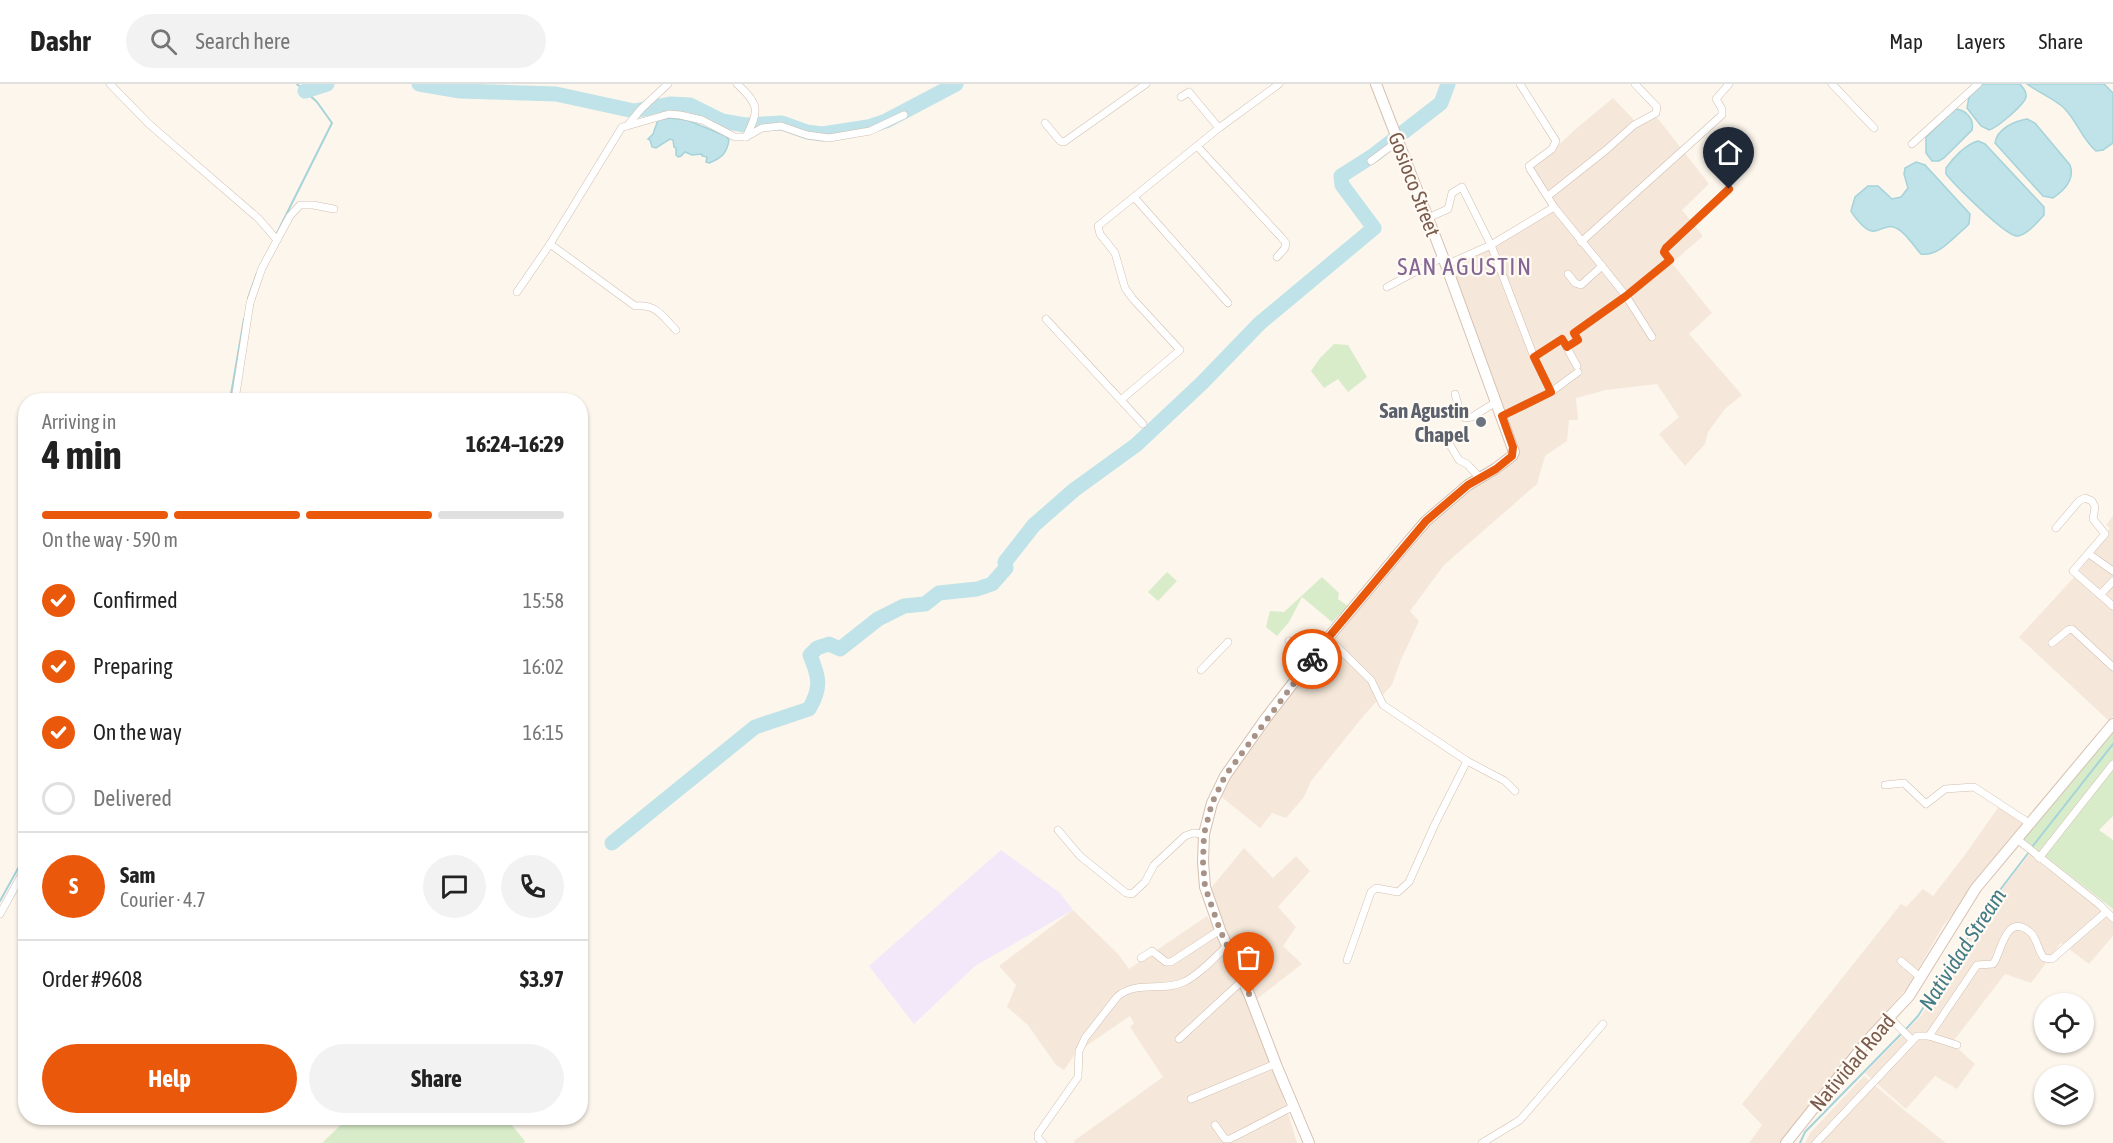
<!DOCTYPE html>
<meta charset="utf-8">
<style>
:root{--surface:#fff;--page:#f2f2f2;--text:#222;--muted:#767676;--line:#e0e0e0;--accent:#ea580c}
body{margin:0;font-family:"Asap Condensed",sans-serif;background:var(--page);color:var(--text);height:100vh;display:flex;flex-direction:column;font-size:22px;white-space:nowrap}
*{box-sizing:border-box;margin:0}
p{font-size:20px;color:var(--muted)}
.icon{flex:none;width:33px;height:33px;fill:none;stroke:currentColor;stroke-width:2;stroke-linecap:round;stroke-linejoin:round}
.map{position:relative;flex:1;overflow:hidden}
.side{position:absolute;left:18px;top:309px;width:570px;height:732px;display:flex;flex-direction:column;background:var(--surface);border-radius:24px;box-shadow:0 2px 4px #0004}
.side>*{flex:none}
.fabs{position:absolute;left:2034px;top:909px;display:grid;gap:12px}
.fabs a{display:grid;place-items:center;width:60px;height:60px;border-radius:50%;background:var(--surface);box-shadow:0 2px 4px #0004;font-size:30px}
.pin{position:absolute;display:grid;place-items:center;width:51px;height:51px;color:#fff;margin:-62px -26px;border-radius:50% 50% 50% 0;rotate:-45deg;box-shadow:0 0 6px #0007}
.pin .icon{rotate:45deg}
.courier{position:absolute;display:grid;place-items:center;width:60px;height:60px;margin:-30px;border:4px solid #ea580c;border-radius:50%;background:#fff;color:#222;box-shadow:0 2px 8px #0007}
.head em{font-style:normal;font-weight:700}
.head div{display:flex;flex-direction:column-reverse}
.head{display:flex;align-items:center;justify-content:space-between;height:102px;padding:0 24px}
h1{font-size:39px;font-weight:700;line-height:45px}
.bar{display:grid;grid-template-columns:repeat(4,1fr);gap:9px 6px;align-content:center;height:72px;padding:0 24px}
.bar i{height:8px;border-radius:4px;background:var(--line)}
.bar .on{background:var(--accent)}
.bar p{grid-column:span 4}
.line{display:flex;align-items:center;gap:15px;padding:0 24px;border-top:2px solid var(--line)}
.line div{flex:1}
.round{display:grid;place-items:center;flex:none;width:63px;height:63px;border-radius:32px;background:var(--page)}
ol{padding:0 24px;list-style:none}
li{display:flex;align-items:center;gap:18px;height:66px}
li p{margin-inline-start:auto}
li .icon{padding:6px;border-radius:50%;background:var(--accent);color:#fff;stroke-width:4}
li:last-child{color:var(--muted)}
li i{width:33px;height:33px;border:3px solid var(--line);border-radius:50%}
.primary-button{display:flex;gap:12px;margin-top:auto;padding:12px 24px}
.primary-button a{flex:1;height:69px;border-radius:36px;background:var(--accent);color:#fff;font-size:24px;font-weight:700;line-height:69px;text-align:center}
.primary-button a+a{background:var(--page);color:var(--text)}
header{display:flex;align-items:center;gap:36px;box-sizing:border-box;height:84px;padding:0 30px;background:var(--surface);border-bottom:2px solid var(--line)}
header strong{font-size:28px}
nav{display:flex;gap:33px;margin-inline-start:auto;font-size:21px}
.search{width:420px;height:54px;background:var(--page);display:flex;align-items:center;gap:15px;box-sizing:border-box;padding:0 21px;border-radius:33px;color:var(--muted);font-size:22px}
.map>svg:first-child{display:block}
.residential{fill:#f5e8da}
.education{fill:#f3e8fa}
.green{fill:#d8ecc9}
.water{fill:#bfe3e8;stroke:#a5d3da;stroke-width:1.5}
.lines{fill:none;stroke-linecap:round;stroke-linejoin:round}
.stream{stroke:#a5d3da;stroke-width:2}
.river{stroke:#bfe3e8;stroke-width:15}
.street-casing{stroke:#d1beb0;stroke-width:8}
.secondary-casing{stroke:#d6c0b0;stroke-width:12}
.street{stroke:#fff;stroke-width:7}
.secondary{stroke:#fff;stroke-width:10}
.done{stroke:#a89285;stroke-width:6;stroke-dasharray:0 10.8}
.route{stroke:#ea580c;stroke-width:8}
.worship-dot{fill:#6b7280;stroke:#fffaf3;stroke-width:2}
.labels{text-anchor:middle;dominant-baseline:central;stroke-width:4.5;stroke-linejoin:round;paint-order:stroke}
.street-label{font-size:21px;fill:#7a5c4d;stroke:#fffaf3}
.worship-label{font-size:21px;font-weight:bold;fill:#5b616d;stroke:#fffaf3;text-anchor:end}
.water-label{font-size:22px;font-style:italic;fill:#437c86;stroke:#fffaf3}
.quarter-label{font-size:24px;letter-spacing:1.5px;fill:#846695;stroke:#fffaf3}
</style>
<header>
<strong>Dashr</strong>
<div class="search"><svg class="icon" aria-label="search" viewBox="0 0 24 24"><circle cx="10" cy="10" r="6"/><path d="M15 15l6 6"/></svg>Search here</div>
<nav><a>Map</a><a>Layers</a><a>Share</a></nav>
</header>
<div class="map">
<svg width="2113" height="1059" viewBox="0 0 2113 1059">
<rect width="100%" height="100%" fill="#fdf6ec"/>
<g class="residential">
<polygon points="1613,14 1636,38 1656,32 1709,100 1682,126 1703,152 1672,179 1712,229 1689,250 1742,311 1725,325 1708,348 1705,360 1685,382 1659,350 1679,333 1657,300 1606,306 1576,314 1578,336 1569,336 1567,357 1545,372 1537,400 1444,481 1410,527 1419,537 1400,578 1392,601 1365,630 1311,697 1304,713 1286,734 1272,729 1260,744 1218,710 1233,681 1415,451 1461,411 1516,373 1446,179 1557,123 1533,84 1577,44"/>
<polygon points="2113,432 2113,632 2109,637 2019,553 2077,490 2110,444 2106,441"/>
<polygon points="2002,718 2027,736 1943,842 1907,904 1875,940 1860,961 1781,1059 1749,1059 1762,1041 1742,1020 1901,820 1906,823 1923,805 1933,812 1964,772"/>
<polygon points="1244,764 1273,794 1296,772 1310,787 1278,823 1296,843 1283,862 1302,880 1254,917 1297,1059 1075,1059 1074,1057 1163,993 1130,943 1134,939 1130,932 1076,969 1064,986 1056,981 1028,941 1007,923 1016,901 999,882 1073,826 1119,871 1129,885 1207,832 1222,854 1212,819 1211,804"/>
<polygon points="2032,767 2113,831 2113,852 2089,880 2061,859 2031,899 2005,890 1952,959 1975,980 1957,1005 1935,992 1906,1025 1865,989 1921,932 1991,819"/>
<polygon points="1864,992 1904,1026 1946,1059 1805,1059 1810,1049"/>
</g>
<polygon class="education" points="1001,766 1060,809 1073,826 975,882 914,940 869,882"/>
<g class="green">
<polygon points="1334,260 1348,261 1367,293 1348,308 1338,295 1324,304 1311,287 1320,274"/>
<polygon points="1167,488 1177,497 1158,517 1148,508"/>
<polygon points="1322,493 1339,509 1338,515 1348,522 1332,538 1302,513 1289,538 1277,552 1266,543 1270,527 1284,528"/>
<polygon points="2113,643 2113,732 2099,746 2113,756 2113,825 2023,755"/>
<polygon points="348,1034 506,1034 525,1057 524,1059 322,1059"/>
</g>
<g class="water">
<path d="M 1982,0 L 2020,0 C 2023,4 2027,7 2026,13 C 2024,21 1997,44 1989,46 L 1981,42 L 1967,24 L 1969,13 Z"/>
<path d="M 2027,0 L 2104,0 L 2113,9 L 2113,59 L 2103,66 L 2096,67 C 2082,55 2077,37 2064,24 C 2053,14 2039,9 2027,0 Z"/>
<path d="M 1955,25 C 1965,25 1975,35 1972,46 L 1944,74 L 1939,77 L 1932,77 L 1926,69 L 1926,53 Z"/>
<path d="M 670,34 L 687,36 L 726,52 L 729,56 C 727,69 722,74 709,79 L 706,78 L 707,73 L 702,72 L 702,70 L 692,71 L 685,68 L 681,72 L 678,73 L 676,71 L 676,64 L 674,63 L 673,56 L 670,55 L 656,64 L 652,63 L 650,56 L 648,55 L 653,50 L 658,36 Z"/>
<path d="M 2027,35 L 2035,39 L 2070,81 C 2075,95 2065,106 2053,114 L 2043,112 L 1995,59 C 1997,45 2014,37 2027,35 Z"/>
<path d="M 1978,57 L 1985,60 L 2044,123 L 2044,131 C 2038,138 2027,151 2018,152 C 2007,154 1955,101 1946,90 L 1946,84 C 1953,74 1966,60 1978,57 Z"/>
<path d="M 1916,78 L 1925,81 L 1970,130 L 1969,140 L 1965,144 C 1953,154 1938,173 1921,170 C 1914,163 1908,151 1898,145 C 1883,136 1878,156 1863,142 C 1858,137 1854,133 1851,127 L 1855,113 L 1868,102 L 1878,102 L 1892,115 L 1901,113 L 1908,104 L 1904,90 L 1905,84 Z"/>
</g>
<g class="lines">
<g class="stream">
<polyline points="276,151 332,39 317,18 297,0"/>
<polyline points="248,214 257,189"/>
<polyline points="230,316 244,235"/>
<polyline points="2032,763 2113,660"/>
<polyline points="0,817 26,770"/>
<polyline points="1906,945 1918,932 1990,819 2029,768"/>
<polyline points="1800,1059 1805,1048 1902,949"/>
</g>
<g class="river">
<polyline points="419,0 460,7 556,10 634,27 670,20 690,21 722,37 745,41 782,39 807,48 822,50 868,43 886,37 956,0"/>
<polyline points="305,7 327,0"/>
<path d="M 612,759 L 755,643 L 809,625 C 822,603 819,593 810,571 L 817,564 L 829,560 L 840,565 L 878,535 L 904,522 L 925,520 L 939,509 L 977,505 L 992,500 L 1006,484 L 1005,478 L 1034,441 L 1074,406 L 1136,361 L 1202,299 L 1260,239 L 1374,144 L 1342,101 L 1341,92 L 1374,71 L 1441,19 L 1448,0"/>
</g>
<defs>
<g id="street">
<polyline points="110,0 149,40 259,135 277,156"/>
<path d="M 737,0 C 760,21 759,26 746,53"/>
<polyline points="1520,0 1556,57 1552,65 1529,82 1530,85 1554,123 1602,182"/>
<polyline points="1832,0 1874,44"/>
<polyline points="1181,13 1189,8 1219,44"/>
<polyline points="1045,39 1060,57 1064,58 1146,0"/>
<polyline points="627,42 669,30 680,31 702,36 735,53 746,53 762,44 781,42 807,51 829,54 870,47 904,31"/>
<polyline points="1912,60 1978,0"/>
<polyline points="1197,62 1281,153 1286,159 1285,164 1277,173"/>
<polyline points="1371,77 1398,57"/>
<polyline points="1548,112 1606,66 1634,41 1656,29 1657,23 1635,0"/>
<polyline points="1134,113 1228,219"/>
<polyline points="1428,134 1448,125 1452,109 1462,103 1491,161 1534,273 1551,308 1502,332"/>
<polyline points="1581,158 1722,31 1722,25 1716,15 1729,0"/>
<path d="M 550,160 L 635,222 C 657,220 662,232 676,246"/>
<polyline points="1446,181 1491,161 1554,123"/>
<polyline points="1568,190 1575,199 1581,201 1602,182 1626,212 1670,176 1664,168 1666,164 1729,105"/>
<polyline points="1387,203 1443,173"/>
<polyline points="517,208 550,160 622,43 627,42 641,25 668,0"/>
<polyline points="1046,235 1143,340"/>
<polyline points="1567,263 1578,256 1574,249 1626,212 1652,253"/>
<polyline points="1534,273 1562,255 1577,282"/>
<polyline points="1551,308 1578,288"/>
<polyline points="1455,310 1461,331 1465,334 1472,333 1496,318"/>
<polyline points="1122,315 1180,266 1133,215 1125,204 1115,169 1100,150 1098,142 1219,44 1279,0"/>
<polyline points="235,316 250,219 262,184 290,132 300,121 313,121 334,125"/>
<polyline points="1450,361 1459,376 1467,380 1480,394"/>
<polyline points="2056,444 2079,417 2085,414 2092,417 2095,423 2093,435 2105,450 2073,487 2113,522"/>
<polyline points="2089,470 2113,487"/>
<polyline points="2100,511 2113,497"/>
<polyline points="1328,554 1371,596 1383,621 1467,677"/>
<polyline points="1289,557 1311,577"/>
<polyline points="2052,559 2068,546 2072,545 2113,583"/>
<polyline points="1201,586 1228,558"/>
<polyline points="1885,701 1904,699 1926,720 1945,705 1974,703 2029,739"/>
<polyline points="1058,746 1080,772 1126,809 1132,810 1145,798 1154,781 1185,752 1193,749 1204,750"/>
<polyline points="2017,755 2100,821 2113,834"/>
<polyline points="2039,774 2113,680"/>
<polyline points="0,830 26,783"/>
<polyline points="1141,874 1152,867 1166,878 1171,878 1220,846"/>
<polyline points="1347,876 1371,808 1376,804 1398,808 1409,798 1435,740 1467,677 1505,697 1515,707"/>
<polyline points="1901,877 1920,893"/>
<polyline points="1888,932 1912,956"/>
<path d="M 1929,952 L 1977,881 L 1993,880 C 2001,871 2005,827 2030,848 C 2037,854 2038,867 2044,874 L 2052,875 L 2106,828"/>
<polyline points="1179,955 1243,896"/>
<polyline points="1191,1015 1275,980"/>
<polyline points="1215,1041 1225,1055 1230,1055 1294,1022"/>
<path d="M 1043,1059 L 1038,1054 L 1038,1050 L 1078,993 L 1079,967 L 1085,954 L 1117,913 C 1135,896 1163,908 1184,898 C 1200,890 1214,874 1227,862"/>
<polyline points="1482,1059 1520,1036 1603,940"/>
<polyline points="1816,1059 1917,952 1929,952 1957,961"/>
</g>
<g id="secondary">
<polyline points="1309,1059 1277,983 1249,910 1220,846 1205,803 1203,778 1204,750 1212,719 1225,692 1266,634 1328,554 1408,458 1426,437 1468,401 1495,385 1512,372 1514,368 1443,173 1376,0"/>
<polyline points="1786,1059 1868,956 1909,912 1976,804 2113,640"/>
</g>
</defs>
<use href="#street" class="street-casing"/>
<use href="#secondary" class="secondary-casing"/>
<use href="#street" class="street"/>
<use href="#secondary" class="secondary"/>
</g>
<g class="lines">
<polyline class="done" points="1249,910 1220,846 1205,803 1203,778 1204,750 1212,719 1225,692 1312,575"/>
<polyline class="route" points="1312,575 1328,554 1426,437 1468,401 1496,385 1512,372 1513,363 1502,332 1551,308 1534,273 1562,255 1567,263 1578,256 1574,249 1626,212 1670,176 1664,168 1666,164 1729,105"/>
</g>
<circle class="worship-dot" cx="1481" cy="338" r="6"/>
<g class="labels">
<g class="street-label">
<text transform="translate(1415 100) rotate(69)">Gosioco Street</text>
<text transform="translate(1852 978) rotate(-50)">Natividad Road</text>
</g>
<g class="worship-label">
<text x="1469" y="326">San Agustin<tspan x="1469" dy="24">Chapel</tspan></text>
</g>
<g class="water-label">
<text transform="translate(1962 865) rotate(-57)">Natividad Stream</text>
</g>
<g class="quarter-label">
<text x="1465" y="182">SAN AGUSTIN</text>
</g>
</g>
</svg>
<div class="fabs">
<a><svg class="icon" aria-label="locate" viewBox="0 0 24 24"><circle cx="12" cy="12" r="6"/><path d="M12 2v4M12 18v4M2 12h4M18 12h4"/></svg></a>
<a><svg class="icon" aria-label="layers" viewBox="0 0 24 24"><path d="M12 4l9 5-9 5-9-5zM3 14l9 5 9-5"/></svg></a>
</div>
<div class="pin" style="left:1249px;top:910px;background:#ea580c"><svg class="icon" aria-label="bag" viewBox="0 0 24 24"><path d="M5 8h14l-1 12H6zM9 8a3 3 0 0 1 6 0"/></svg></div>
<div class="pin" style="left:1729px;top:105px;background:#1f2937"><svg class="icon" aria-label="home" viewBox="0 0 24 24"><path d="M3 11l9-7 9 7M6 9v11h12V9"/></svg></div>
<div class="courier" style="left:1312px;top:575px"><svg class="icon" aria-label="bike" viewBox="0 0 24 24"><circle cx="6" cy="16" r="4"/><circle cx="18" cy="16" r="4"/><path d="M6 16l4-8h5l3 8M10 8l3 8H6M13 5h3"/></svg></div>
<section class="side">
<div class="head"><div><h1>4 min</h1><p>Arriving in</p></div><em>16:24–16:29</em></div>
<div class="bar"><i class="on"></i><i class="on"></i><i class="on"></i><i></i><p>On the way · 590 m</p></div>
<ol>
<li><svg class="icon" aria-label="check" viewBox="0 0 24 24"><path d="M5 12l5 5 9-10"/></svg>Confirmed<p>15:58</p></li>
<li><svg class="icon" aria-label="check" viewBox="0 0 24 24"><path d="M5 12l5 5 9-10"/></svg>Preparing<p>16:02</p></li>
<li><svg class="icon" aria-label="check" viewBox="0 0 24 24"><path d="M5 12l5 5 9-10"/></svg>On the way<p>16:15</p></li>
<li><i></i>Delivered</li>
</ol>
<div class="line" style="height:108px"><b class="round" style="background:var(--accent);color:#fff">S</b><div><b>Sam</b><p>Courier · 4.7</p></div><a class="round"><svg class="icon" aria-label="chat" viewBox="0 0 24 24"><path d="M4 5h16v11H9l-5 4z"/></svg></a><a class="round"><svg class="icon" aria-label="phone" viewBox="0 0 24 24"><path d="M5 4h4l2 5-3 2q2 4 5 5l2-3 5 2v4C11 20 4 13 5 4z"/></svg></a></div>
<div class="line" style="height:78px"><div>Order #9608</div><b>$3.97</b></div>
<div class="primary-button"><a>Help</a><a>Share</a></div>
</section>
</div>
